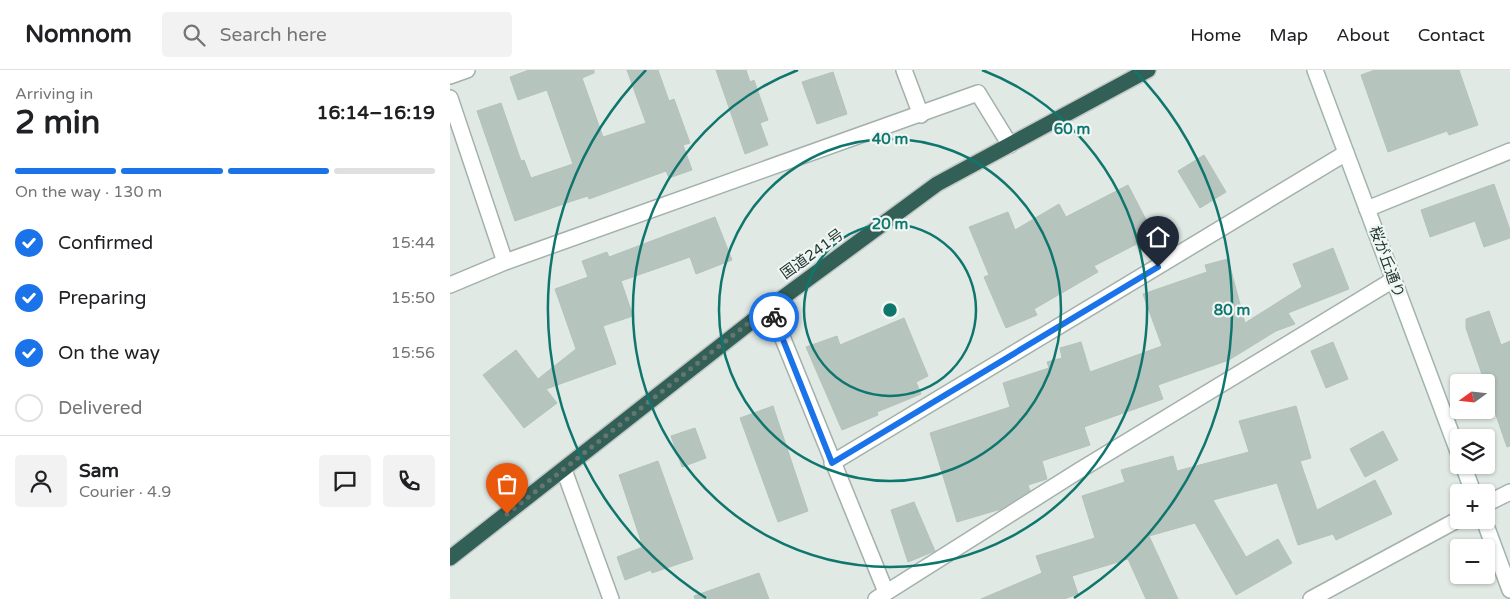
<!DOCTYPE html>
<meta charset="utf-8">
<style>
:root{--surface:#fff;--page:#f2f2f2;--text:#202124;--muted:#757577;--line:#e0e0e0;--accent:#1a73e8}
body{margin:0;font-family:"Varela Round","Noto Sans JP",sans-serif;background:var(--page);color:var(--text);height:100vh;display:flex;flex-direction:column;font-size:19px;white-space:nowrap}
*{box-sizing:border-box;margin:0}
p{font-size:16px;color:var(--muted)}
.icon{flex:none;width:28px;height:28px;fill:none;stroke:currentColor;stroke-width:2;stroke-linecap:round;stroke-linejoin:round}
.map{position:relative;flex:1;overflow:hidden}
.details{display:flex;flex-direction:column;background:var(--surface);width:450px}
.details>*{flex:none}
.needle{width:32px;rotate:255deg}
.buttons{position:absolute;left:1000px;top:304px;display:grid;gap:10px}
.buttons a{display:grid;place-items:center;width:45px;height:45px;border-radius:5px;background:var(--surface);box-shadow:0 1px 4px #0004;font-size:25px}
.pin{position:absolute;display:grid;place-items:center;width:42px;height:42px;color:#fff;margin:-51px -21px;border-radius:50% 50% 50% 0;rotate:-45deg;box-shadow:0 0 5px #0007}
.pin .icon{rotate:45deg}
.courier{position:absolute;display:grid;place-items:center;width:50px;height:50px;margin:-25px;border:4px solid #1a73e8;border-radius:50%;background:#fff;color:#222;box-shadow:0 1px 6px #0007}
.summary em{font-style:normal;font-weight:800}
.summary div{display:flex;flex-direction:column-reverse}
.summary{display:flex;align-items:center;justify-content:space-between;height:85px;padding:0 15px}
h1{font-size:32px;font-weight:800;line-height:38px}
.bar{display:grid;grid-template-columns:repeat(4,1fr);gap:8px 5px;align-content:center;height:60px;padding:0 15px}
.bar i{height:6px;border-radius:4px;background:var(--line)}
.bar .current{background:var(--accent)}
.bar p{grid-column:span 4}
.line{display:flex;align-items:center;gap:12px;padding:0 15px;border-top:1px solid var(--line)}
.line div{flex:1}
.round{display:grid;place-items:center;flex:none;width:52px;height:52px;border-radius:5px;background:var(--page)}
ol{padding:0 15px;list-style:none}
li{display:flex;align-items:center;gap:15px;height:55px}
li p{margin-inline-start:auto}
li .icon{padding:5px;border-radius:50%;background:var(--accent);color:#fff;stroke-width:4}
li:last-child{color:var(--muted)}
li i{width:28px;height:28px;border:2px solid var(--line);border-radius:50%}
header{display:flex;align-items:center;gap:30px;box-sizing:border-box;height:70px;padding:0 25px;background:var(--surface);border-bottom:1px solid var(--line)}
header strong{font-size:24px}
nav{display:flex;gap:28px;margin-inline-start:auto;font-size:18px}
.search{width:350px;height:45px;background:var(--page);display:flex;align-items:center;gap:12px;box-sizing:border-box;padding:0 18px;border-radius:5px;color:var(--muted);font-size:19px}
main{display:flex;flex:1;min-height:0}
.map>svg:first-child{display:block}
.building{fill:#b6c4be;stroke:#b4c2bc}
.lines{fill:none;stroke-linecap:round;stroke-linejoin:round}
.street-casing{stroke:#a4b0ac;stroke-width:18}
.secondary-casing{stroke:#a1b4ad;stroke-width:18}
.highway-casing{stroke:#c1c7c6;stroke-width:18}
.street{stroke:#fff;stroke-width:15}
.secondary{stroke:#fff;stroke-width:15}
.highway{stroke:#336056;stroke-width:15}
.done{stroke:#667671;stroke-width:5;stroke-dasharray:0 9}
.route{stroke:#1a73e8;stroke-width:6}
.ring{fill:none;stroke:#0f766e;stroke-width:2.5}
.labels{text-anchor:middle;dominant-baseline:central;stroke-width:4.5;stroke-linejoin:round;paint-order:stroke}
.street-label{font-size:15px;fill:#233832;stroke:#f0f6f3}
.centre{fill:#0f766e;stroke:#f0f6f3;stroke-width:2.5}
.ring-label{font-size:15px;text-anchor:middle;font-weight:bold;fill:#0f766e;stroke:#f0f6f3;stroke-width:4.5;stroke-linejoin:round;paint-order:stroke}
</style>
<header>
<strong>Nomnom</strong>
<div class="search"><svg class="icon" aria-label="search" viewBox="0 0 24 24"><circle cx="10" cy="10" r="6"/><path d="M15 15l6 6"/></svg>Search here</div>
<nav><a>Home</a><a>Map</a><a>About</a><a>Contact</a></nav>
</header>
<main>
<section class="details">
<div class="summary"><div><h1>2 min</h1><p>Arriving in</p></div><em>16:14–16:19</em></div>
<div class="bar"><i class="current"></i><i class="current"></i><i class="current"></i><i></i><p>On the way · 130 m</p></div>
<ol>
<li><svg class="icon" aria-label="check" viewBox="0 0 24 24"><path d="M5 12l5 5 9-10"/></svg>Confirmed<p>15:44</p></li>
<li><svg class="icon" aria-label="check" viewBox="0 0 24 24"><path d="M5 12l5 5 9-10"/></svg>Preparing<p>15:50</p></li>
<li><svg class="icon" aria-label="check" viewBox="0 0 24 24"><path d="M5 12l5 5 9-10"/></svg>On the way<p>15:56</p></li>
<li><i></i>Delivered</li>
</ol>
<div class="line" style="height:90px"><a class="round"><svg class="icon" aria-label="person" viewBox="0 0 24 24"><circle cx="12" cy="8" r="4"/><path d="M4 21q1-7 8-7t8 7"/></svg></a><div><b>Sam</b><p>Courier · 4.9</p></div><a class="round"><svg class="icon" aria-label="chat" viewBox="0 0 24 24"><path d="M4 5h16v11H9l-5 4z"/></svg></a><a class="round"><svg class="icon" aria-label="phone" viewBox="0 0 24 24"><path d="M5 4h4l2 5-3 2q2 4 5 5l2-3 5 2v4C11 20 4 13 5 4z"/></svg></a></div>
</section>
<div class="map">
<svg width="1060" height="529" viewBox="0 0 1060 529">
<rect width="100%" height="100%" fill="#e1e9e5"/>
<g class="building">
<polygon points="79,0 144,0 144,3 132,8 153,67 196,53 177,0 208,0 219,31 224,29 240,73 233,75 242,100 219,108 216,101 139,129 138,126 119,132 65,151 27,41 51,33 71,91 74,90 81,108 123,94 97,20 68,30 60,7"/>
<polygon points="266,0 296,0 300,12 304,10 318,50 310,53 318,75 295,84"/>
<polygon points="925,0 1009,0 1028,55 999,65 997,61 938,82 911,5"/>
<polygon points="383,2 397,44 367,54 352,12"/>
<polygon points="754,85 776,122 750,138 728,101"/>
<polygon points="1044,114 1060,160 1060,168 1034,177 1025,151 980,167 971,140"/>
<polygon points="678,115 704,165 644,196 648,202 584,239 587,245 556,258 534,207 539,205 519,157 558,142 565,160 609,134 616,147"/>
<polygon points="265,147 282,190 246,204 240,187 171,211 183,246 153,256 166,294 96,319 107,333 74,358 33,305 66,280 88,309 126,279 105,219 138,207 132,191 157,182 159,187"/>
<polygon points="883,178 899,219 838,243 845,254 826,261 779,290 708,315 713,329 634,357 640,375 592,391 597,409 578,415 580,421 551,439 507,452 480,363 560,337 553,313 599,298 597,292 612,288 610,278 631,272 640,302 712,276 693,224 757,202 755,195 778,189 795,253 852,217 843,194"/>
<polygon points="1039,241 1051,275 1060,271 1060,376 1057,377 1016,258 1016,249"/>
<polygon points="454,248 478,306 466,312 471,324 427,342 428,345 392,360 356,277 387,266 390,275"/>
<polygon points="883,272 898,309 876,318 861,281"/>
<polygon points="323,336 358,441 328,452 290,348"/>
<polygon points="846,336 861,388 850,391 867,440 925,410 942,444 886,470 883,464 848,475 827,413 763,430 796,487 828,469 842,493 786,525 745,453 699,466 728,529 696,529 678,489 622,506 628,524 614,529 531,529 592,503 586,486 645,468 632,426 675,412 671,400 723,386 727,401 799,382 789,351"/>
<polygon points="245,358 256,388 232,397 221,366"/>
<polygon points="933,361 948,390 915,407 900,379"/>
<polygon points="208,391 243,489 202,503 201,500 175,510 167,487 193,477 169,405"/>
<polygon points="464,432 485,481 458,492 441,440"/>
<polygon points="309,503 319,529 245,529 244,526"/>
</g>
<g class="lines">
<defs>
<g id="street">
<polyline points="454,0 471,45"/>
<polyline points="0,6 17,0"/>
<polyline points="0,28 55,192"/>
<polyline points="917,139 1060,81"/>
<polyline points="0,215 55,192 528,23 560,75"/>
<polyline points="320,237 436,522"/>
<polyline points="382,393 896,83"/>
<polyline points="114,400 161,529"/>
<polyline points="1036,434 1060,422"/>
<polyline points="426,529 630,400 943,210"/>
<polyline points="861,529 1009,449"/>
</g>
<g id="secondary">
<polyline points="865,0 1009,384"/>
<polyline points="1013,395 1023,422"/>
<polyline points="1034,450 1060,520"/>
</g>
<polyline id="highway" points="0,488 320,237 487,114 698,0"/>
</defs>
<use href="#street" class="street-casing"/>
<use href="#secondary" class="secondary-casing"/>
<use href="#highway" class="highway-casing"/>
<use href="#street" class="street"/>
<use href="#secondary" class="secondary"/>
<use href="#highway" class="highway"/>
</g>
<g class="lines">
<polyline class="done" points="57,444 320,236 324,247"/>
<polyline class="route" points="324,247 382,393 708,197"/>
</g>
<g class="ring">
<circle cx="440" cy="240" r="86"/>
<circle cx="440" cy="240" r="171"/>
<path d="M532 0A257 257 0 1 1 348 0"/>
<path d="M256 528A342 342 0 0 1 196 0M684 0A342 342 0 0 1 624 528"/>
</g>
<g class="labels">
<g class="street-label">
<text transform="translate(362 184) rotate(-36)">国道241号</text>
<text transform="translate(937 192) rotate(70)">桜が丘通り</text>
</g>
</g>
<circle cx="440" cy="240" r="8" class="centre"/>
<g class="ring-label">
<text x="622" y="64">60 m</text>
<text x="440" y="74">40 m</text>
<text x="440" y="159">20 m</text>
<text x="782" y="245">80 m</text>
</g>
</svg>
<div class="buttons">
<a><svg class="needle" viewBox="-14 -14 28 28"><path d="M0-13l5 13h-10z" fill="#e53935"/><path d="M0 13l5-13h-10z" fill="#757577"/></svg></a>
<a><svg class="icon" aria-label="layers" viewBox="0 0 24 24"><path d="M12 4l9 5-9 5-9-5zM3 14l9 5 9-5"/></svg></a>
<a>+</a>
<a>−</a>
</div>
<div class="pin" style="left:57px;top:444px;background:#ea580c"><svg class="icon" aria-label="bag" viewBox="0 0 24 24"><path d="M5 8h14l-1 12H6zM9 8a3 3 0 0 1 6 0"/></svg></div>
<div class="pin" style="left:708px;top:197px;background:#1f2937"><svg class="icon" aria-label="home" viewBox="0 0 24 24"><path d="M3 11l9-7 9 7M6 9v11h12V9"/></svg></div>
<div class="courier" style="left:324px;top:247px"><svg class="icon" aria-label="bike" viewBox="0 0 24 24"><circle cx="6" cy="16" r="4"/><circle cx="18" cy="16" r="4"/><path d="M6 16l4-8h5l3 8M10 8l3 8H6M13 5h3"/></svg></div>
</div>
</main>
